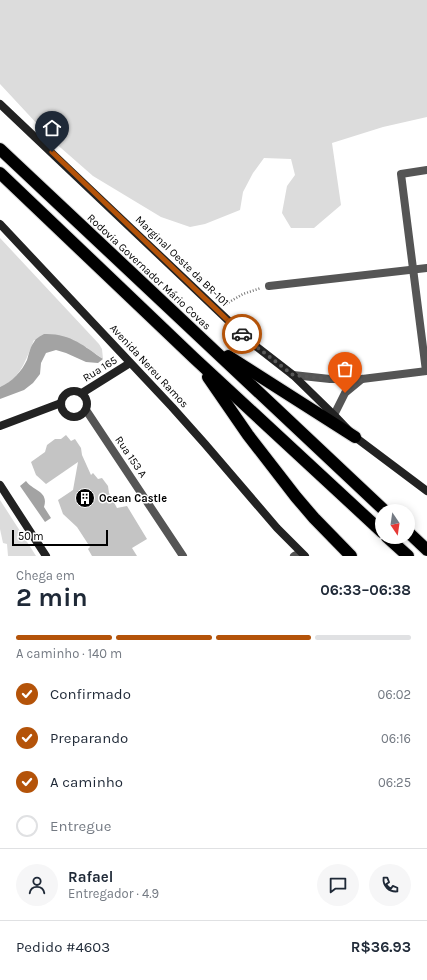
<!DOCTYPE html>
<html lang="pt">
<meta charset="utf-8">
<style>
:root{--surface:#fff;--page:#f6f6f7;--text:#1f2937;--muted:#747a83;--line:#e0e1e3;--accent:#b45309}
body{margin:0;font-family:Karla,sans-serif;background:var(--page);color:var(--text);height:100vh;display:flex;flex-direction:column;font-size:15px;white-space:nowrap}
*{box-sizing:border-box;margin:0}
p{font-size:13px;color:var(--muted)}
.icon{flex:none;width:22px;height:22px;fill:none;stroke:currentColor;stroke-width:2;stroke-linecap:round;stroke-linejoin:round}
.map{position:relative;height:556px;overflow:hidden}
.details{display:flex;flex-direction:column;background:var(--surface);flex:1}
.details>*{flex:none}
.needle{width:26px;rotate:167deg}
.tools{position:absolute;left:375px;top:504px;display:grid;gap:8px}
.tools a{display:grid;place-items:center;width:40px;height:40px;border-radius:50%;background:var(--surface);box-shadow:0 2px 10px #0003;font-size:20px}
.scale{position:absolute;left:12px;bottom:10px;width:96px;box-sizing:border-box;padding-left:4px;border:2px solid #000;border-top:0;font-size:11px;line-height:14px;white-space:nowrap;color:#000;-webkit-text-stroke:3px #fff;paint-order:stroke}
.pin{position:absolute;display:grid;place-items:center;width:34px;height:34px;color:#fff;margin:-41px -17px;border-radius:50% 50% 50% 0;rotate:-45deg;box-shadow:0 0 4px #0007}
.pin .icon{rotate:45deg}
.courier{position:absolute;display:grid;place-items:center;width:40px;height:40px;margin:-20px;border:3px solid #b45309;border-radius:50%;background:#fff;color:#222;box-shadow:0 1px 5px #0007}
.summary em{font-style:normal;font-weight:700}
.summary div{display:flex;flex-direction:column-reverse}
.summary{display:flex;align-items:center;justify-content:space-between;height:68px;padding:0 16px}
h1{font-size:26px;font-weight:700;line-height:30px}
.bar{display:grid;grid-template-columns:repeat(4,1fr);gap:6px 4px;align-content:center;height:48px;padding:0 16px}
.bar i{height:5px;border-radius:3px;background:var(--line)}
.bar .active{background:var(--accent)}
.bar p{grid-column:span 4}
.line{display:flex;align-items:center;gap:10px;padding:0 16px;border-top:1px solid var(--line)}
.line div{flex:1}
.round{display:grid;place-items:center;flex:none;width:42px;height:42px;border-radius:21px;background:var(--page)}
ol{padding:0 16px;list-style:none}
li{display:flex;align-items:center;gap:12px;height:44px}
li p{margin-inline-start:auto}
li .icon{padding:4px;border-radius:50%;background:var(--accent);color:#fff;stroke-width:4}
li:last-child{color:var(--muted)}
li i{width:22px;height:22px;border:2px solid var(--line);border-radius:50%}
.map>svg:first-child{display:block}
.green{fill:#dcdcdc}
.water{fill:#a3a3a3}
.building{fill:#c4c4c4}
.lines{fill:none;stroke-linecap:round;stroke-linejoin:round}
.highway-casing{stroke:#dbdbdb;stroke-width:14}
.path{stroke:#777;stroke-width:2.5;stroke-dasharray:1 2;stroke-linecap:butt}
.street{stroke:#555;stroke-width:8}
.secondary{stroke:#222;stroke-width:8}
.highway{stroke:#000;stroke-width:12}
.done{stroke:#595959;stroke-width:4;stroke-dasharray:0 7.2}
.route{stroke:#b45309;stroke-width:5}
.labels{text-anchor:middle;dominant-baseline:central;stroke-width:3;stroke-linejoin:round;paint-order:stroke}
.street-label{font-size:11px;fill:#000;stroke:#fff}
.poi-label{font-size:11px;font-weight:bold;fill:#000;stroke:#fff;text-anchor:start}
</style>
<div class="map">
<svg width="427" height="556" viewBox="0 0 427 556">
<rect width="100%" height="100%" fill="#fff"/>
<g class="green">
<polygon points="0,0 427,0 427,117 383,127 332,143 341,205 314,228 291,228 282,213 287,186 295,175 291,159 264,158 253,173 243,192 240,210 205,224 190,227 161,217 93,176 53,141 0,84"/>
<path d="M 0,238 L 99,344 L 102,349 L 103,359 L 86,347 L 34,340 C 26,359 21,379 0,387 Z"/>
<polygon points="0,500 31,548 36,556 8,556 7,544 3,543 0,529"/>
</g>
<g class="water">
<path d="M 44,334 C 70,333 84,346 103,359 L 98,363 L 86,362 L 66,353 L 56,350 L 46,353 L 41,363 L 40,374 L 33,383 L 24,390 L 0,399 L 0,387 C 12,382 22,371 27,360 C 29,354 30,347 34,342 C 36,338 41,336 44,334 Z"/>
<path d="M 26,481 C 33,491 49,491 44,507 L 51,518 L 45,522 L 20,486 Z"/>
</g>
<polygon class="building" points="66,435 71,441 75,439 81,448 82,455 91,475 93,473 98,479 102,478 108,486 109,493 117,508 127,506 147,539 132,548 137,556 92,556 88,549 90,547 77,527 63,514 58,500 73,490 78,462 46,484 36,475 31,462 45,452 47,445 55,439 61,439"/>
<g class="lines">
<defs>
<g id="highway">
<polyline points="0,149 385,511"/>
<polyline points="0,173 194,358 382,532"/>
<polyline points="228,356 355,437"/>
<polyline points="208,377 248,435 296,497 314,518 351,556"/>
<polyline points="408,532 427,550"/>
<polyline points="387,537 408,556"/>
</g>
</defs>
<use href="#highway" class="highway-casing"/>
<polyline class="path" points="226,304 243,294 261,288"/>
<g class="street">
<polyline points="269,286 427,268"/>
<polyline points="426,371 401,174 427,170"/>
<polyline points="293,375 330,379 362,379 427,371"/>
<polyline points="86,410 183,556"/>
<polyline points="334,415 345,393 362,379"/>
<polyline points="294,556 296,555"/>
</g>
<g class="secondary">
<polyline points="0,104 253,344 293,375 334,415 355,437 427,491"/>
<polyline points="0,224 172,407 205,444 277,528 305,556"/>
<circle cx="74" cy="404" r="13"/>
<polyline points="82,393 130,363"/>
<polyline points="0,426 61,403"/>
<polyline points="0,485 46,556"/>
</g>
<use href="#highway" class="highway"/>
</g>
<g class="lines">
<polyline class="done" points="242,334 253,344 293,375 330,379 362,379 345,393"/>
<polyline class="route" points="52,152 242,334"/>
</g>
<defs>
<symbol id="building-disc" viewBox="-11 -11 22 22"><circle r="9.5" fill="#000" stroke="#fff"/><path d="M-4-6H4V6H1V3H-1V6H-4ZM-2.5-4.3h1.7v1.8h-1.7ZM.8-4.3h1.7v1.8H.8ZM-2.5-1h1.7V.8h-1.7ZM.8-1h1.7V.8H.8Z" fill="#fff"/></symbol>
</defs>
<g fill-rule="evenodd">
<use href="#building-disc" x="74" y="487" width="22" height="22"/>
</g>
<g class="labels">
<g class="street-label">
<text transform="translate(182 261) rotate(44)">Marginal Oeste da BR-101</text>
<text transform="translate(149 272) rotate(43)">Rodovia Governador Mário Covas</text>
<text transform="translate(149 366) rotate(47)">Avenida Nereu Ramos</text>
<text transform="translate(100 369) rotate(-32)">Rua 165</text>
<text transform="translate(131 457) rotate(56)">Rua 153 A</text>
</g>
<g class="poi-label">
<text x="99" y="498">Ocean Castle</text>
</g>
</g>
</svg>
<div class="tools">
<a><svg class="needle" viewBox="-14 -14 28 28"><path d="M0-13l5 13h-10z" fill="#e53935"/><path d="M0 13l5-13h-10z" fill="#747a83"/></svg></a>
</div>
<div class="scale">50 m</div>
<div class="pin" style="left:345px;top:393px;background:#ea580c"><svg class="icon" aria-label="bag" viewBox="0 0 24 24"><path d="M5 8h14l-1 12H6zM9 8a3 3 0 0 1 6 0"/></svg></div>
<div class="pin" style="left:52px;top:152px;background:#1f2937"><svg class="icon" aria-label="home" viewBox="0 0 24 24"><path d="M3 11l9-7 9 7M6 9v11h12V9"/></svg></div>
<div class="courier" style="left:242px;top:334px"><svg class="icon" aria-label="car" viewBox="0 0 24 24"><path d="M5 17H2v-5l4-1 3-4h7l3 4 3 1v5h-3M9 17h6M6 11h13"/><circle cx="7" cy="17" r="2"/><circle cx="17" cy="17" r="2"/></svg></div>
</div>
<section class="details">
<div class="summary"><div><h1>2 min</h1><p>Chega em</p></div><em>06:33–06:38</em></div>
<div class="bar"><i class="active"></i><i class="active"></i><i class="active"></i><i></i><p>A caminho · 140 m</p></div>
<ol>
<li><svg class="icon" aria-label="check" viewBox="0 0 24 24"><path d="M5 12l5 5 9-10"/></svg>Confirmado<p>06:02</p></li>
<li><svg class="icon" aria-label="check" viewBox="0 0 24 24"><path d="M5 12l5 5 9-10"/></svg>Preparando<p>06:16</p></li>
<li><svg class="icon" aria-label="check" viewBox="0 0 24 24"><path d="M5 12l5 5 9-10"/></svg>A caminho<p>06:25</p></li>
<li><i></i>Entregue</li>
</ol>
<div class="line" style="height:72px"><a class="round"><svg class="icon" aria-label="person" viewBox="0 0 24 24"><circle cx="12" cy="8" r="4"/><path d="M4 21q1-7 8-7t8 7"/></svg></a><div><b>Rafael</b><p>Entregador · 4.9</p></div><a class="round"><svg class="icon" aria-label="chat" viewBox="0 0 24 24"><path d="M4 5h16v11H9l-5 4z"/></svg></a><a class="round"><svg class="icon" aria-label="phone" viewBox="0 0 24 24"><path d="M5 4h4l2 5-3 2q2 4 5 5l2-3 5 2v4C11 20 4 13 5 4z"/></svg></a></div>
<div class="line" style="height:52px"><div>Pedido #4603</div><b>R$36.93</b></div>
</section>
